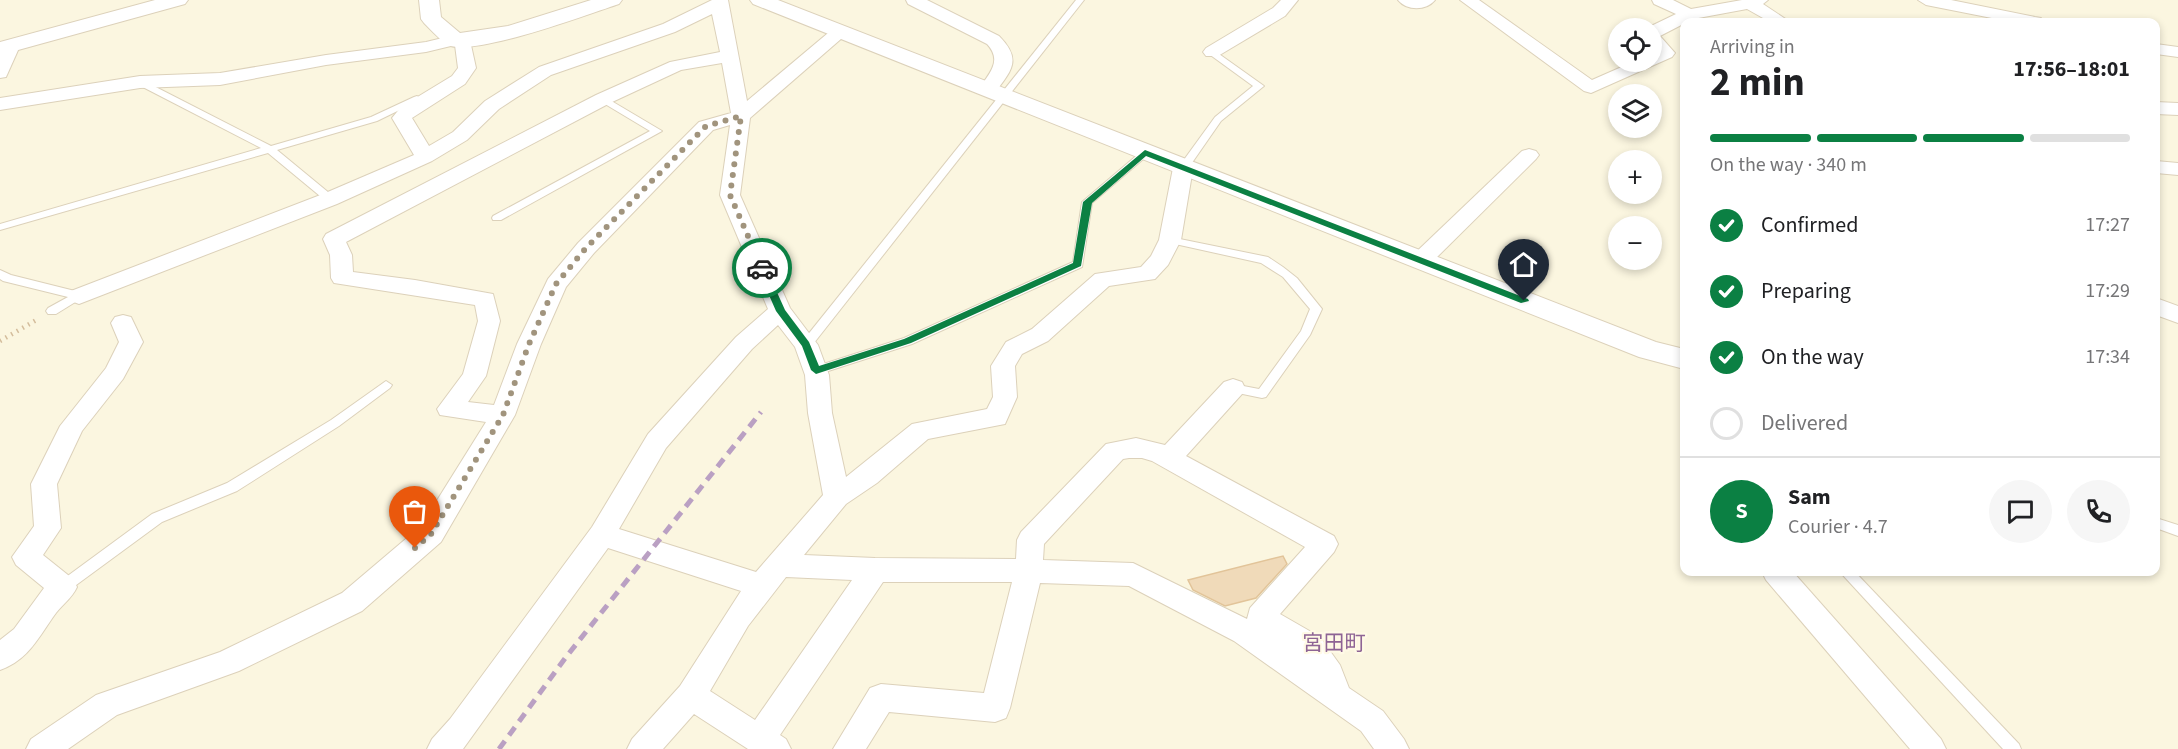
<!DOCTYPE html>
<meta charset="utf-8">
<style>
:root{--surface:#fff;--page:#f6f6f6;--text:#202124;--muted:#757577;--line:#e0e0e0;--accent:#0b8043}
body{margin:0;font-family:"Source Sans 3","Noto Sans JP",sans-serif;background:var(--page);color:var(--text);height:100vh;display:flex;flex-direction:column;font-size:22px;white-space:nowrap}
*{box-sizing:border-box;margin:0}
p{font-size:20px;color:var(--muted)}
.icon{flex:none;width:33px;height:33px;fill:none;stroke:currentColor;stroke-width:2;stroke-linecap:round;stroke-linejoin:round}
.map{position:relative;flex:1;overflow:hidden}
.panel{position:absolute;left:1680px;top:18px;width:480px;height:558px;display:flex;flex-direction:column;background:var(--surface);border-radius:12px;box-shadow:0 3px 9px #0003}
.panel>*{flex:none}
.buttons{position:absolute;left:1608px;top:18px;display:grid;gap:12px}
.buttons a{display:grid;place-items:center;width:54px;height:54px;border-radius:50%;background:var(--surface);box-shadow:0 3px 9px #0003;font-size:30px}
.pin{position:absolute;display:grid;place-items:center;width:51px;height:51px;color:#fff;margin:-62px -26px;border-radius:50% 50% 50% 0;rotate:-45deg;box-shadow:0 0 6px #0007}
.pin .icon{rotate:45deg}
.courier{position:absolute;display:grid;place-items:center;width:60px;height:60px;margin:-30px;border:4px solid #0b8043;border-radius:50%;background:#fff;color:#222;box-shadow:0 2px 8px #0007}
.head em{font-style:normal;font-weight:700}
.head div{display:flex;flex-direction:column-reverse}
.head{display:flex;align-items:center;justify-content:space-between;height:102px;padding:0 30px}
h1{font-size:39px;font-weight:700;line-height:45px}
.bar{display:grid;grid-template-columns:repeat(4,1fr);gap:9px 6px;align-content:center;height:72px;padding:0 30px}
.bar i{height:8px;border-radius:4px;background:var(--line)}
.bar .active{background:var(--accent)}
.bar p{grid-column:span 4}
.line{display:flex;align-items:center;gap:15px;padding:0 30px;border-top:2px solid var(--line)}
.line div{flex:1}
.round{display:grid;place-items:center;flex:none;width:63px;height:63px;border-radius:32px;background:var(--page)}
ol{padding:0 30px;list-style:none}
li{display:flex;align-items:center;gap:18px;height:66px}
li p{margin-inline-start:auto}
li .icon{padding:6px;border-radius:50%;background:var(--accent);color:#fff;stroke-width:4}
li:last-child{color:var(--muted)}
li i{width:33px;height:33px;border:3px solid var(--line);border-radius:50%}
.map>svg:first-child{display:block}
.building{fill:#f0dab9;stroke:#e2c499;stroke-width:1.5}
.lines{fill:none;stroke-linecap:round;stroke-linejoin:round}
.service-casing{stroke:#dcd1ba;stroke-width:2}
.minor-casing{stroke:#dcd1ba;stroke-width:2}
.tertiary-casing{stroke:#dcd1ba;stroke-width:2}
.path{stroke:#d4bd9c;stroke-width:4.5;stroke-dasharray:1.5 5;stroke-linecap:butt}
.service{fill:#fff;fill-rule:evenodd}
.minor{fill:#fff;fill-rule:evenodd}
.tertiary{fill:#fff;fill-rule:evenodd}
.rail{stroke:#baa0c3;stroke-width:5;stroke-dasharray:10 7;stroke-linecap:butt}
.route{fill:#0b8043}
.done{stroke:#a1947d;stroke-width:6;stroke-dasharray:0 10.8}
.labels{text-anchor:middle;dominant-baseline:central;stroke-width:4.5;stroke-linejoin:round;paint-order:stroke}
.near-quarter-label{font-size:21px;fill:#8e6495;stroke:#fffae6}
</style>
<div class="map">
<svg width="2178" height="749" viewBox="0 0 2178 749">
<rect width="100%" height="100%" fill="#fbf6e0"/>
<polygon class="building" points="1283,556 1287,564 1256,598 1225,606 1193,590 1188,580"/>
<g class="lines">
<defs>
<g id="service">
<polygon points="1076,0 1084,0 810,348 802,348 800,345 802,342"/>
<polygon points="1212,49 1264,86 1221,121 1187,170 1179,170 1178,168 1215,117 1253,86 1209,54 1208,52"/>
<polygon points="140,79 271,146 371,117 414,97 417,96 422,99 377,121 277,150 334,197 335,199 334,201 326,201 268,153 0,230 0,224 261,148 137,84 135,82"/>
<polygon points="603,96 662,131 501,220 493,220 492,218 493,216 650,131 600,101 598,99"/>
<polygon points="1145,150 1148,151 1148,155 1092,203 1082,267 912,344 819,374 811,374 809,371 811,368 904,338 1073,262 1082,202 1142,151"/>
<polygon points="1170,237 1268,257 1283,267 1297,278 1322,309 1310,335 1266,397 1262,398 1233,392 1227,388 1233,384 1259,389 1301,331 1310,309 1283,277 1261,263 1166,242 1165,240 1166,238"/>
<polygon points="0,270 11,275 83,293 85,296 56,314 48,314 46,311 48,308 68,297 3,281 0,279"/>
<polygon points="386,381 392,385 390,388 339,426 237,491 162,522 68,591 63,593 58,591 56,587 58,583 152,514 227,483 331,420"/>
<polygon points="2156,518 2178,525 2178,536 2156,528"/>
<polygon points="1840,572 1855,572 2019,744 2021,749 2003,749"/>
</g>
<g id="minor">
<path d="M 712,0 L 728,0 L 747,101 L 834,28 L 846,28 L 849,32 L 750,118 L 740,195 L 790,308 L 818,345 L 829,375 L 832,413 L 846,477 L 912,424 L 987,409 L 993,397 L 991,366 L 1006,342 L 1032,329 L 1095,274 L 1141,267 L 1151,256 L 1159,240 L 1173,168 L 1176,164 L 1190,164 L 1193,168 L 1181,240 L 1168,265 L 1155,279 L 1109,286 L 1048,341 L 1022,354 L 1015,366 L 1017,397 L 1005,424 L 928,439 L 877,483 L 846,504 L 804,555 L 875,558 L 1016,559 L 1017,540 L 1021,532 L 1106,444 L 1136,438 L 1165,445 L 1224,382 L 1233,379 L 1242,382 L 1245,388 L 1242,394 L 1186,456 L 1334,536 L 1338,544 L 1334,552 L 1280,614 L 1320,637 L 1340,665 L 1349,688 L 1383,711 L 1404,739 L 1409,749 L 1374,749 L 1361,731 L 1234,641 L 1129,586 L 1040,583 L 1010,708 L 1006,718 L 995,722 L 889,712 L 866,749 L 833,749 L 870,688 L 881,684 L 984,693 L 1012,582 L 883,582 L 780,735 L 786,739 L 791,749 L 748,749 L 694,714 L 663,749 L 627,749 L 632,739 L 680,686 L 741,591 L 608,548 L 463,749 L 427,749 L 432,739 L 450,719 L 592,527 L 648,434 L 736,337 L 768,309 L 720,195 L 730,125 L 713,130 L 594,253 L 566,287 L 541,344 L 515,415 L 441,542 L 362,611 L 239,671 L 117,715 L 68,749 L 26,749 L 31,739 L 96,695 L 220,652 L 342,593 L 421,526 L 486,422 L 440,415 L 437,409 L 463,374 L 478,321 L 475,305 L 334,283 L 331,278 L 330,255 L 323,239 L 326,234 L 596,95 L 670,62 L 720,52 L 712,14 L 675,32 L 551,75 L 499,109 L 467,140 L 432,161 L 337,204 L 79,304 L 71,301 L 68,296 L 71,291 L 323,194 L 414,155 L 392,118 L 401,107 L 452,76 L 458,68 L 455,45 L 426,52 L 326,65 L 220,85 L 140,88 L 0,110 L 0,98 L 140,76 L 220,73 L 326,55 L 426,42 L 455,35 L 469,36 L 476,68 L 465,84 L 412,118 L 429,146 L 453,132 L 485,101 L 539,67 L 663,24 ZM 722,63 L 731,113 L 699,122 L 578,243 L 548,279 L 517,344 L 494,405 L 468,402 L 486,376 L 500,321 L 493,294 L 415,280 L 353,272 L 352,255 L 346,242 L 610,103 L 681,70 ZM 778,325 L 795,347 L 805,375 L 808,413 L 823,495 L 756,572 L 619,529 L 666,448 L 752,349 ZM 1129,458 L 1142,458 L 1152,461 L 1305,547 L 1250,608 L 1247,619 L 1133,563 L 1043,560 L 1044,544 L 1123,459 ZM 786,577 L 852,580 L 755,720 L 710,691 L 748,626 Z"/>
<path d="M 906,0 L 927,0 L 999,36 C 1023,60 1011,71 994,94 L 980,94 L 978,90 C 989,74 1003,61 987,44 L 908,4 Z"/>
<polygon points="1281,0 1298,0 1285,16 1218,56 1206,56 1203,52 1206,48 1273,8"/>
<path d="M 1398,0 L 1435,0 C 1426,11 1407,11 1398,0 Z"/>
<polygon points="1460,0 1479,0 1592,80 1633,62 1652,62 1652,53 1655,51 1652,48 1652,28 1647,28 1676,14 1654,4 1652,0 1673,0 1691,9 1742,0 1768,0 1763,4 1790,22 1770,22 1747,9 1693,19 1660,36 1675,53 1672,57 1591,93 1584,91"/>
<polygon points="1918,0 1951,0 2035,17 2041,18 2044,22 2012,22 1926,5"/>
<polygon points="10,43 16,44 19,48 6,77 0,78 0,51 4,44"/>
<polygon points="2156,44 2178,47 2178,57 2156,54"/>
<polygon points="2156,102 2178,103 2178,115 2156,114"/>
<polygon points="1529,149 1536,151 1539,155 1536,159 1429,265 1421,267 1413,265 1410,260 1413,255 1522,151"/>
<polygon points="2156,161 2178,163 2178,175 2156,173"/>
<polygon points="2156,298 2178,306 2178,323 2156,315"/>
<path d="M 123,315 L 131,317 L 143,342 L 123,379 L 82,431 L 57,484 L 61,528 L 43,555 L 73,579 L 77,587 C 72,598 63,604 56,613 C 39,636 29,660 0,670 L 0,640 L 14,629 L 44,588 L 16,565 L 12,557 L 34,526 L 31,484 L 60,426 L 106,368 L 119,342 L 111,323 L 115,317 Z"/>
<polygon points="1762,572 1793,572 1941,739 1946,749 1910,749 1766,580"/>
</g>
<g id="tertiary">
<polygon points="155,0 188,0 185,4 0,55 0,42"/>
<path d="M 419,0 L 439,0 L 441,17 L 460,33 L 508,26 L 591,0 L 622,0 L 619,4 C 589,14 474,57 448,45 C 440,40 431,30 424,23 L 421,19 Z"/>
<polygon points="750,0 778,0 1656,342 1684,349 1684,369 1639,357 753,4"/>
</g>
</defs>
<use href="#service" class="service-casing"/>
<use href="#minor" class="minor-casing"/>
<use href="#tertiary" class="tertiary-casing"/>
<polyline class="path" points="0,341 38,319"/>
<use href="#service" class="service"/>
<use href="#minor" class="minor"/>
<use href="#tertiary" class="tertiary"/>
<polyline class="rail" points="499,749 566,657 761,412"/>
</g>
<polygon class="route" points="1145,150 1528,299 1529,301 1521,303 1146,156 1092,203 1081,266 911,343 816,374 811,370 802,346 776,311 757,268 762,265 766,268 785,310 809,342 819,366 904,339 1073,263 1083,202"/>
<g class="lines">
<polyline class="done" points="415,548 431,534 503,415 529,344 556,284 586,248 706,126 741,116 730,195 762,268"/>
</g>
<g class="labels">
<g class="near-quarter-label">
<text x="1334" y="643">宮田町</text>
</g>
</g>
</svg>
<div class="buttons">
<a><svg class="icon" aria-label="locate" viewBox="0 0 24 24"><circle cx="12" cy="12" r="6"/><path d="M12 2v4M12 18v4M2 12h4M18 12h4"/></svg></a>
<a><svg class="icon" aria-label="layers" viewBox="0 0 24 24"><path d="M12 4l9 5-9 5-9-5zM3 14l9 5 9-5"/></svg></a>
<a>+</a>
<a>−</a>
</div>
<div class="pin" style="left:415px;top:548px;background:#ea580c"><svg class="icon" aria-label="bag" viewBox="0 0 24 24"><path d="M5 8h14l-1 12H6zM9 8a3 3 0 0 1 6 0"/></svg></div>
<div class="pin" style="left:1524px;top:301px;background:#1f2937"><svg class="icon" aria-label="home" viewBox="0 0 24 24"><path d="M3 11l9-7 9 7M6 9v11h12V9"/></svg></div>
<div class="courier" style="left:762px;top:268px"><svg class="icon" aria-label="car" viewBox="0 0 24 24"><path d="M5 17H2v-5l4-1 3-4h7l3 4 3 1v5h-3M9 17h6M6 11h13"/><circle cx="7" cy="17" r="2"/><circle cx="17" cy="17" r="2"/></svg></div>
<section class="panel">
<div class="head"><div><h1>2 min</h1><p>Arriving in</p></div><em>17:56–18:01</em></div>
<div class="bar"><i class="active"></i><i class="active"></i><i class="active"></i><i></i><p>On the way · 340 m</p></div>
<ol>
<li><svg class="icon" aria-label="check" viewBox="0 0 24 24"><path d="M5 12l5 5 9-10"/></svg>Confirmed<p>17:27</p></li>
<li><svg class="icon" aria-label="check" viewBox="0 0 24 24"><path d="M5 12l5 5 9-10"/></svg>Preparing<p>17:29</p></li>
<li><svg class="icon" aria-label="check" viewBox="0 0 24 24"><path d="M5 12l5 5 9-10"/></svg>On the way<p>17:34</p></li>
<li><i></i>Delivered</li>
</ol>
<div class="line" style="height:108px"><b class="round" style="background:var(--accent);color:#fff">S</b><div><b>Sam</b><p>Courier · 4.7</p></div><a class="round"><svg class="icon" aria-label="chat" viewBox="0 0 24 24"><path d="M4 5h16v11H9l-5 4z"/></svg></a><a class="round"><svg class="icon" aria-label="phone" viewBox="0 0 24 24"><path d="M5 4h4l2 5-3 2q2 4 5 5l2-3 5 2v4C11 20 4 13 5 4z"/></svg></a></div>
</section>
</div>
